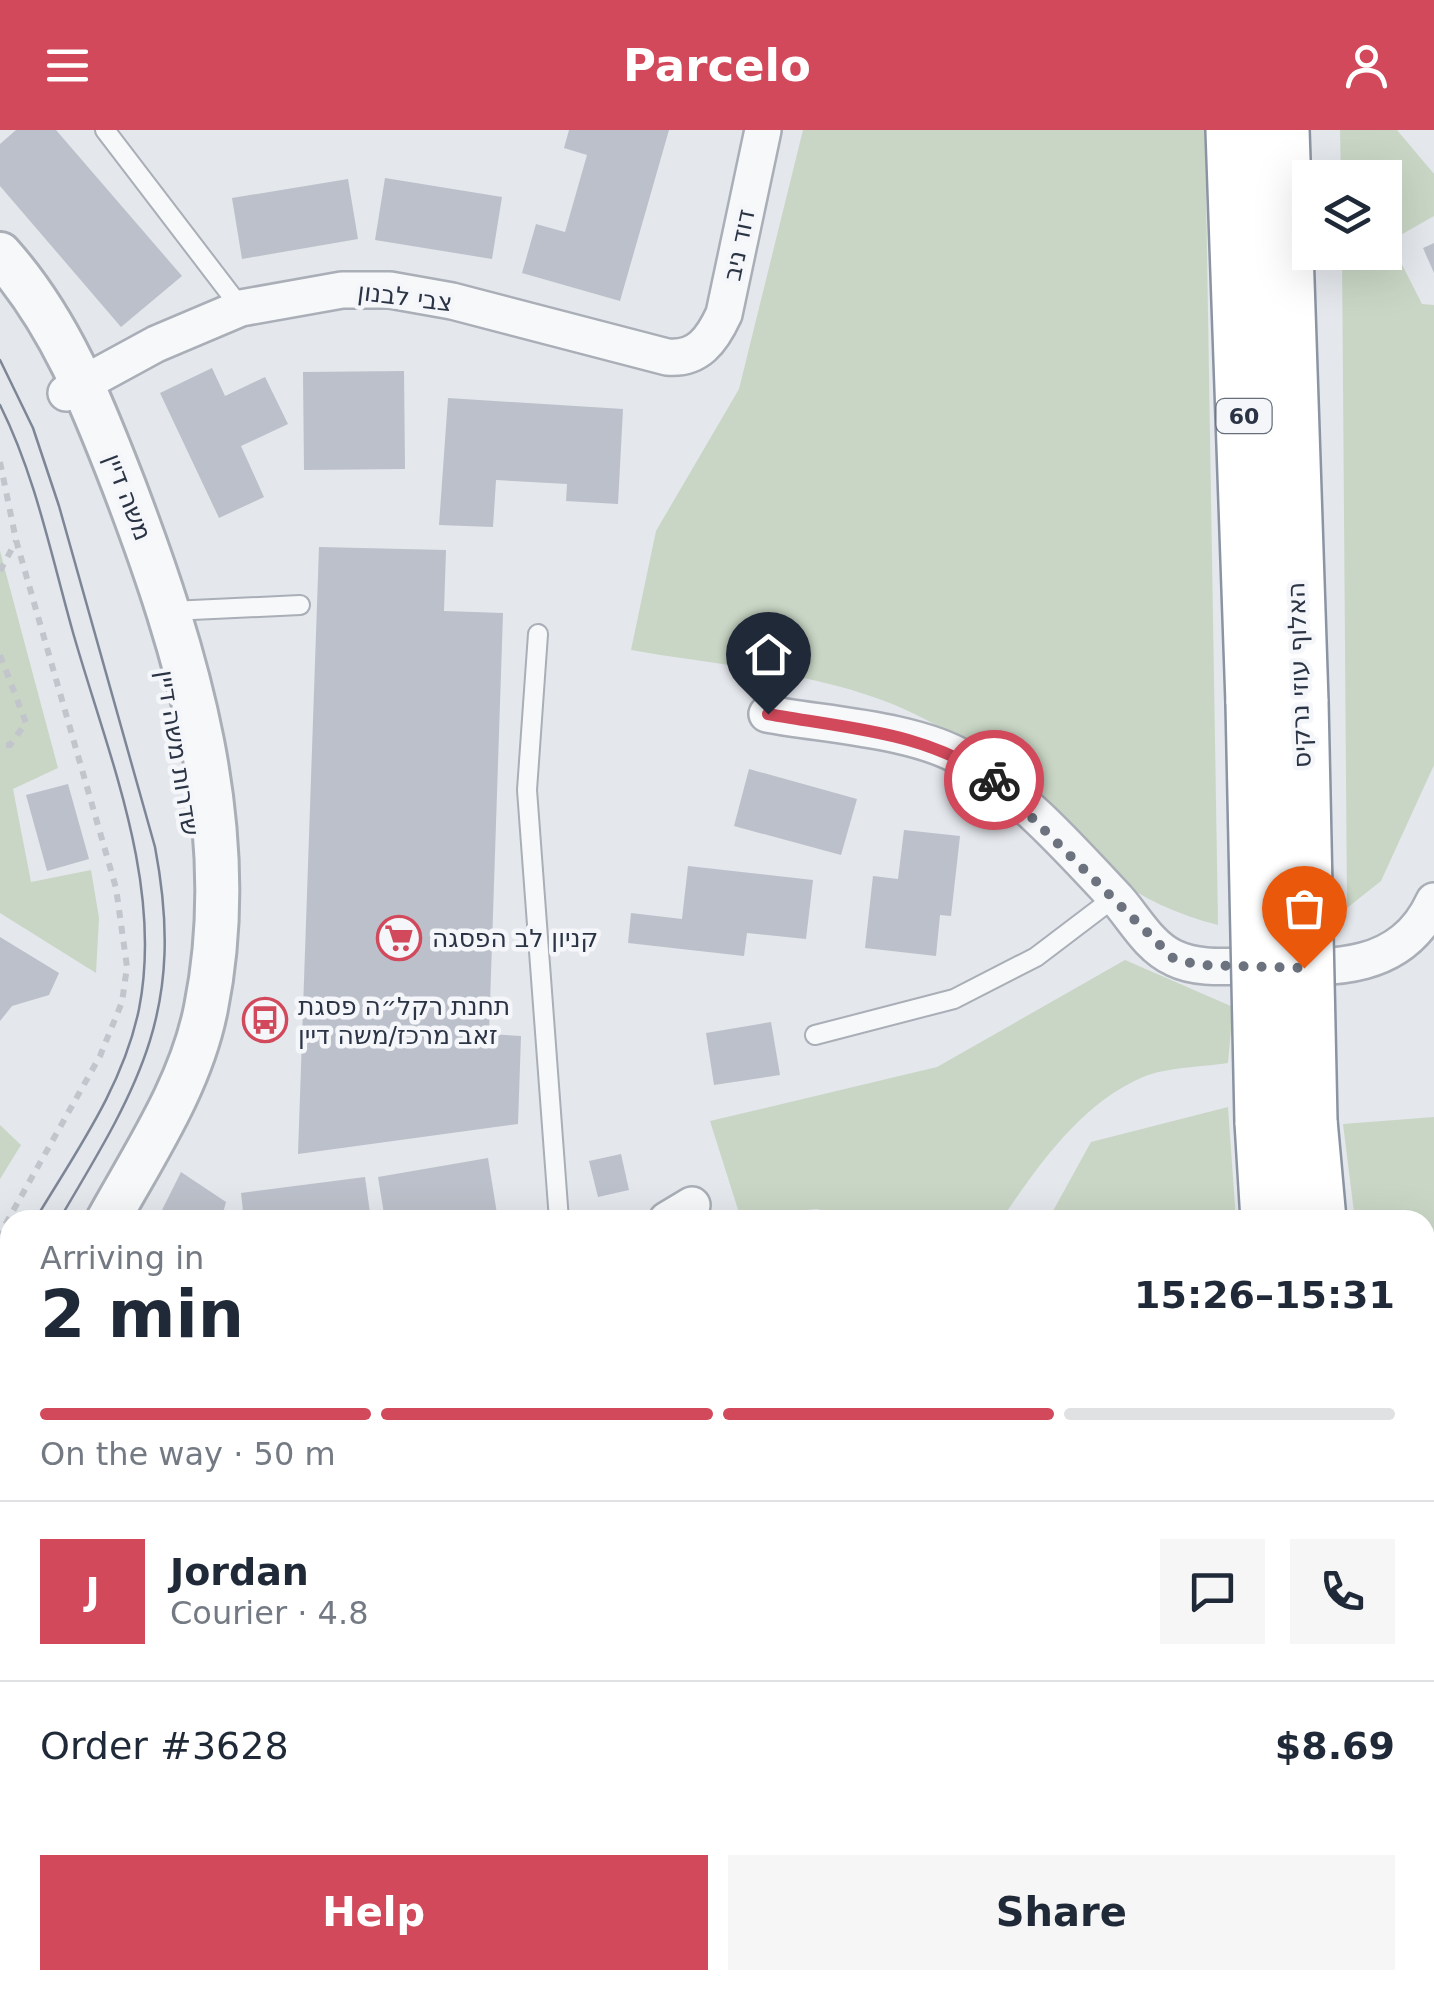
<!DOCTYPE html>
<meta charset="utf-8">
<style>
:root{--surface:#fff;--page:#f6f6f7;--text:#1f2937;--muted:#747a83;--line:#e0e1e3;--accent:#d1495b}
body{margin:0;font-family:"DejaVu Sans","Noto Sans Hebrew",sans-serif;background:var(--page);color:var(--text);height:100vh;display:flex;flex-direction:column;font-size:38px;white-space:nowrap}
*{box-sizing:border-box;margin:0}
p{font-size:32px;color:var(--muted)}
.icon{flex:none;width:55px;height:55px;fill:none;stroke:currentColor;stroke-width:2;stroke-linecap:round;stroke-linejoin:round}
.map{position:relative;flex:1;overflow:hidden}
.drawer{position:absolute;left:0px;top:1080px;width:1435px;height:780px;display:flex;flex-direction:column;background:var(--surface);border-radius:30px 30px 0 0;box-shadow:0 10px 40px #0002}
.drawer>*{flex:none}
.buttons{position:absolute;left:1292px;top:30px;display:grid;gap:20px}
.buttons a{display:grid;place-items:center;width:110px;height:110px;border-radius:0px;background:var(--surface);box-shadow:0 10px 40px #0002;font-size:50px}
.pin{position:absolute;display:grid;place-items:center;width:85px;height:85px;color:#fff;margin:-102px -42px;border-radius:50% 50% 50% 0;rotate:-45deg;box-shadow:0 0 10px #0007}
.pin .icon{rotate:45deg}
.courier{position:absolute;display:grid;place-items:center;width:100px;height:100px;margin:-50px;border:8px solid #d1495b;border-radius:50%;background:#fff;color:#222;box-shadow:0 2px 12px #0007}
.overview em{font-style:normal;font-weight:800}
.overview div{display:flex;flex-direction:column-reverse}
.overview{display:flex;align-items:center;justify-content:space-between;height:170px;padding:0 40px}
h1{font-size:65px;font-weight:800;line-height:75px}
.bar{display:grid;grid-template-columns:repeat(4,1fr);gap:15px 10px;align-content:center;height:120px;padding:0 40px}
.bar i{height:12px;border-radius:8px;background:var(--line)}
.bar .on{background:var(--accent)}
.bar p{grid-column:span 4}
.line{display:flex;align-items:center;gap:25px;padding:0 40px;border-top:2px solid var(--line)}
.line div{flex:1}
.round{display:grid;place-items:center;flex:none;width:105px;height:105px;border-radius:0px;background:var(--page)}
.action{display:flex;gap:20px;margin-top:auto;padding:20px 40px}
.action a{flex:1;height:115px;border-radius:0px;background:var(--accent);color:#fff;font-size:40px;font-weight:800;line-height:115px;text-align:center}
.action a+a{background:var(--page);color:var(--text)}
header{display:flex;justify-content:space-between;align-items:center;height:130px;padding:0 40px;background:var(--accent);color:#fff;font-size:45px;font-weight:800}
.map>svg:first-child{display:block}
.green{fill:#c9d6c5}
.building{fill:#bbc0ca}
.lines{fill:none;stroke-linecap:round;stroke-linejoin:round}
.service-casing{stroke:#a9aeb7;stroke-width:22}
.minor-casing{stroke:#a9aeb7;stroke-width:40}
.tertiary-casing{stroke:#a9aeb7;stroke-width:48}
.trunk-casing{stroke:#8b94a3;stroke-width:60}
.path{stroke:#c2c5cb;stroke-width:6;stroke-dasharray:8 8;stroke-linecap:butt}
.service{stroke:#f7f8fa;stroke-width:18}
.minor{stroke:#f7f8fa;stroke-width:35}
.tertiary{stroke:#f7f8fa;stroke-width:42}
.trunk{stroke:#fff;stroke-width:55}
.tram{stroke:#7d8696;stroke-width:2.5}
.trunk-bridge-casing{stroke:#8b94a3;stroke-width:60;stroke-linecap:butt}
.trunk-bridge{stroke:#fff;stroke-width:55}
.done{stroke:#6c737f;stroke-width:10;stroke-dasharray:0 18}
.route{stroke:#d1495b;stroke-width:12}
.labels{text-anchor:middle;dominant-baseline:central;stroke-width:9;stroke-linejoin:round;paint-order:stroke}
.shield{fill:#f4f6f9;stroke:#676e7b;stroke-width:2.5}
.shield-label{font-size:22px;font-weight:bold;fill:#2b3445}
.street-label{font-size:25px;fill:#2b3445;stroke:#f4f6f9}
.poi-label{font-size:25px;fill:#2b3445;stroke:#f4f6f9;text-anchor:start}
</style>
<header><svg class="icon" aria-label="menu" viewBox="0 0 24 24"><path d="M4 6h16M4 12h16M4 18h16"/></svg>Parcelo<svg class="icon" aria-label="person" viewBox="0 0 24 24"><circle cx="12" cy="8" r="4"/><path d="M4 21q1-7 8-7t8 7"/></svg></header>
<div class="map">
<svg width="1434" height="1860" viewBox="0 0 1434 1860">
<rect width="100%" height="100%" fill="#e4e7ec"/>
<g class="green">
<path d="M 803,0 L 1205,0 L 1218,795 C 1179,785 1140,768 1108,743 C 1047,698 1001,633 934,594 C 844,543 732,538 631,520 L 656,401 L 739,259 Z"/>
<polygon points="1340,0 1397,0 1434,44 1434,86 1390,111 1422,174 1434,175 1434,635 1381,751 1347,778 1342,123 1385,122 1385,48 1341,47"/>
<polygon points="0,421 58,638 13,659 31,752 91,740 99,788 96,843 0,783"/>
<path d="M 1125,830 L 1233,877 L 1228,933 C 1202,937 1167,937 1143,947 C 1080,974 1038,1036 1001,1090 L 852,1090 L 817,1079 L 740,1086 L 710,991 L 937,937 Z"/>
<polygon points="1228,977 1236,1090 1048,1090 1091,1012"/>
<polygon points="1434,987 1434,1505 1425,1470 1425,1090 1355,1090 1343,994"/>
<polygon points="0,995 21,1015 0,1049"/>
<polygon points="348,1850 551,1850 557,1860 351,1860"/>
<polygon points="778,1850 1089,1850 1092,1860 783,1860"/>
<polygon points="1099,1850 1335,1850 1333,1860 1102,1860"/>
</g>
<g class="building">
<polygon points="16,0 56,0 182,146 121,197 0,56 0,14"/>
<polygon points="569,0 669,0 620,171 522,143 536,94 565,102 587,25 564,18"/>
<polygon points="385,48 502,67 492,129 375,110"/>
<polygon points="348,49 358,109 242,129 232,68"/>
<polygon points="1434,113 1434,143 1423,118"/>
<polygon points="212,238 225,266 265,247 288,294 241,316 264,367 219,388 160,263"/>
<polygon points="404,241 405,339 304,340 303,242"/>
<polygon points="448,268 623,279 618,374 566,371 567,354 496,350 493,397 439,395"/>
<polygon points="319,417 446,420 444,481 503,483 489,904 521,906 518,994 298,1024"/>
<polygon points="749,639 857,669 841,725 734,696"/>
<polygon points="68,654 89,729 47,741 26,665"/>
<polygon points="904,700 960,706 951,786 940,785 936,826 865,818 873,746 898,749"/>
<polygon points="688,736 813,750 806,809 747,803 744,826 628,813 631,783 682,789"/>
<polygon points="0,807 59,843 49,865 12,876 0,891"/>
<polygon points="771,892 780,945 714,955 706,903"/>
<polygon points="621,1024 629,1060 598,1067 589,1031"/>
<polygon points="488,1028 498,1090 385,1090 378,1047"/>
<polygon points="181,1042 226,1072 221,1090 157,1090"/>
<polygon points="365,1047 371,1090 244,1090 241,1063"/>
<polygon points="10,1731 10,1828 0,1833 0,1736"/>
<polygon points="154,1850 232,1850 236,1860 158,1860"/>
<polygon points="567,1850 605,1850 584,1860 572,1860"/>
</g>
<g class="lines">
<defs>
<g id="service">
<polyline points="105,0 241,178"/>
<polyline points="171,481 300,475"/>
<polyline points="538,504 527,660 559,1090"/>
<polyline points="815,905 954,869 1036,827 1115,767"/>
<polyline points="0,1566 10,1583"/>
<polyline points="585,1850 590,1860"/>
<polyline points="731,1850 735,1860"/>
<polyline points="0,1860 19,1850"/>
</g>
<g id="minor">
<path d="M 66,263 L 156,214 L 241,178 L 342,160 L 390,160 L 452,171 L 667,227 C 698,230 712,210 724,184 L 763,0"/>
<path d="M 767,584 C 826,595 916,599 966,630 C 1022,665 1072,721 1117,769 C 1134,788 1149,817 1174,828 C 1198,840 1230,836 1257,836 C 1326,838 1400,845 1434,771"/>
<polyline points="667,1090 692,1075"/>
</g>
<g id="tertiary">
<path d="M 0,124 C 60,191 92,273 124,356 C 187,522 242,699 206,878 C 191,955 145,1023 108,1090"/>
<polyline points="0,1299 10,1280"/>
</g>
<g id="trunk">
<polyline points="1234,0 1254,573"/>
<polyline points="1281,0 1300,572"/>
<polyline points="1309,991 1318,1090"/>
<polyline points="1263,992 1269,1090"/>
<polyline points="1425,1603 1434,1633"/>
<polyline points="1404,1850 1407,1860"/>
</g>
</defs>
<use href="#service" class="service-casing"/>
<use href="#minor" class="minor-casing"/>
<use href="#tertiary" class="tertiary-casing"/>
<use href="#trunk" class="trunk-casing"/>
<g class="path">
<polyline points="0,332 16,410 116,758 127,837 122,872 100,926 0,1104"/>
<polyline points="0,441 16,411"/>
<polyline points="0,525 26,593 10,615 0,615"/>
<polyline points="0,1460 10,1476"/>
</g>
<use href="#service" class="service"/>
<use href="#minor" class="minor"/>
<use href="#tertiary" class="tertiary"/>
<use href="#trunk" class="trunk"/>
<g class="tram">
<path d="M 0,230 L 33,298 L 59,376 L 155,717 C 186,880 140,954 59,1090"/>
<path d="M 0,275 C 35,345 51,424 72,499 C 106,620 164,752 139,879 C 123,957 75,1023 35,1090"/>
<polyline points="0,1149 10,1132"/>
<polyline points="0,1190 10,1173"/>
</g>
<defs>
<g id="trunk-bridge">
<polyline points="1300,572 1309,991"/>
<polyline points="1254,573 1263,992"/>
</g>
</defs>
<use href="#trunk-bridge" class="trunk-bridge-casing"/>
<use href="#trunk-bridge" class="trunk-bridge"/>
</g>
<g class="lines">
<polyline class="done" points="994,650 1173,828 1198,835 1304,838"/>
<path class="route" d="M 768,584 C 849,599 925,601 994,650"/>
</g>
<defs>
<symbol id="supermarket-ring" viewBox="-11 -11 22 22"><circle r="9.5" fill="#f4f6f9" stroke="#d1495b" stroke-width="1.5"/><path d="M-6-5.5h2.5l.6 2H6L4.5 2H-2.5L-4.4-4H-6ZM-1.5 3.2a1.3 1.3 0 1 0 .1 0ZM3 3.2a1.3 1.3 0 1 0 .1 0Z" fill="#d1495b"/></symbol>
<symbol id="bus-ring" viewBox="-11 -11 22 22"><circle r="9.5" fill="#f4f6f9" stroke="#d1495b" stroke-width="1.5"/><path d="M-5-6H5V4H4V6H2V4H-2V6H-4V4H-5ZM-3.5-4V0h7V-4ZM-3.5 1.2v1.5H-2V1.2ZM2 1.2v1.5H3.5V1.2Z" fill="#d1495b"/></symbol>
</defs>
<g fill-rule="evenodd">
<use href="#supermarket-ring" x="374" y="783" width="50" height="50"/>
<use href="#bus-ring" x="240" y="865" width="50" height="50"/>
</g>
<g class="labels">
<rect class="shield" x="1216.5" y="269" width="55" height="34" rx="8"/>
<g class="shield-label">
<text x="1244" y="286">60</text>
</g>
<g class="street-label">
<text transform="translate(739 115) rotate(-78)">דוד ניב</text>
<text transform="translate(405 167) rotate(7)">צבי לבנון</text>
<text transform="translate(128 367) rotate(69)">משה דיין</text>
<text transform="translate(1299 545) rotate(-92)">האלוף עוזי נרקיס</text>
<text transform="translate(178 623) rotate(81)">שדרות משה דיין</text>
</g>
<g class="poi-label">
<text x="432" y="808">קניון לב הפסגה</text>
<text x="298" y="876">תחנת רקל״ה פסגת<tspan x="298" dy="29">זאב מרכז/משה דיין</tspan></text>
</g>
</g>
</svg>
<div class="buttons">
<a><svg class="icon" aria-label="layers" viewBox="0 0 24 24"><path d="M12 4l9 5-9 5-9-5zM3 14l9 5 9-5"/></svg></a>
</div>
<div class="pin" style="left:1304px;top:838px;background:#ea580c"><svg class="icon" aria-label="bag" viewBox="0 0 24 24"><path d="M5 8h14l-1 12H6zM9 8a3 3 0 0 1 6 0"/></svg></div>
<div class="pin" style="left:768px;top:584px;background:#1f2937"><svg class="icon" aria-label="home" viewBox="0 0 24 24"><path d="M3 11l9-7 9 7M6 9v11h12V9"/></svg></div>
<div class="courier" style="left:994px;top:650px"><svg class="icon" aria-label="bike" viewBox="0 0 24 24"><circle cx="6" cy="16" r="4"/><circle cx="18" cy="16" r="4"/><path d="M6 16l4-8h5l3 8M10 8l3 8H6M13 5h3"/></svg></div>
<section class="drawer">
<div class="overview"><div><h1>2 min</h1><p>Arriving in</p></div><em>15:26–15:31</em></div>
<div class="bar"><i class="on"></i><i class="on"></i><i class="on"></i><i></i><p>On the way · 50 m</p></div>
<div class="line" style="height:180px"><b class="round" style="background:var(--accent);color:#fff">J</b><div><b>Jordan</b><p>Courier · 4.8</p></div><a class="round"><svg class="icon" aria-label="chat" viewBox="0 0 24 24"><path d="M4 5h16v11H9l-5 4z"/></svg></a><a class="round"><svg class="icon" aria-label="phone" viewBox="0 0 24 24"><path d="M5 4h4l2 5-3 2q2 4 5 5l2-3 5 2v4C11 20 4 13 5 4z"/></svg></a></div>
<div class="line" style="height:130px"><div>Order #3628</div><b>$8.69</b></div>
<div class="action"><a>Help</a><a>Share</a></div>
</section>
</div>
